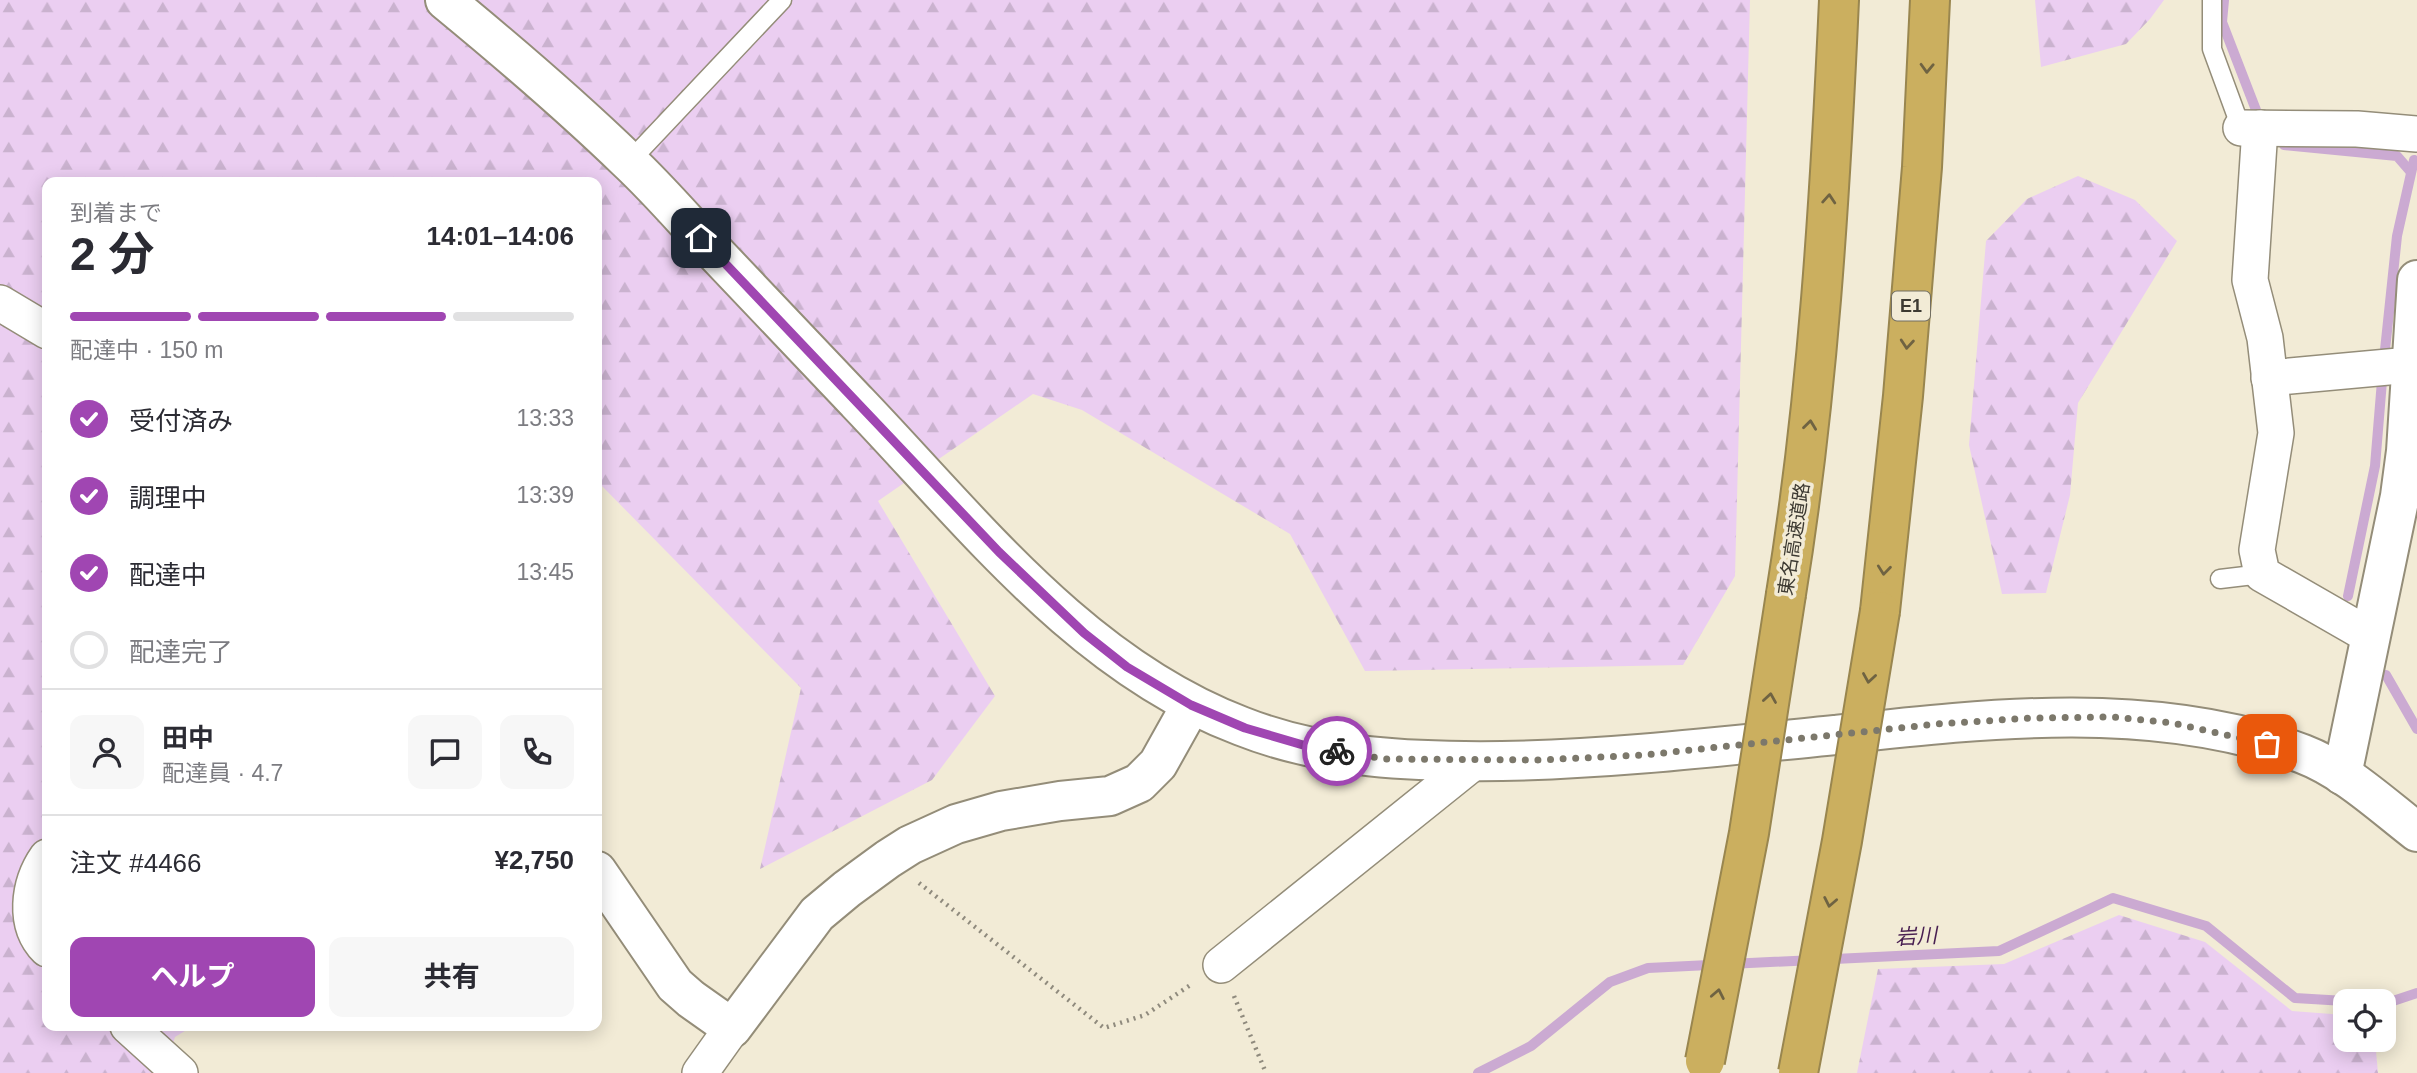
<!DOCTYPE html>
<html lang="ja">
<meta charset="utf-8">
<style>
:root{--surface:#fff;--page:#f7f7f7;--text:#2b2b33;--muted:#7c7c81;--line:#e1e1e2;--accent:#a046b2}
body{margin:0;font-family:Arial,"Noto Sans JP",sans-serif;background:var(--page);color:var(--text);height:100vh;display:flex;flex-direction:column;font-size:26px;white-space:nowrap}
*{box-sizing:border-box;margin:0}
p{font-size:23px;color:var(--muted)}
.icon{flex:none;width:38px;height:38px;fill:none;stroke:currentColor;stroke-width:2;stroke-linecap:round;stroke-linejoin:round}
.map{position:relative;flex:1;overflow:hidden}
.panel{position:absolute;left:42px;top:177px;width:560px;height:854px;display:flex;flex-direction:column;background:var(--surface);border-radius:14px;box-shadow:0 4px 18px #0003}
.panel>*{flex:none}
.buttons{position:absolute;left:2333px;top:989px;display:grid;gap:14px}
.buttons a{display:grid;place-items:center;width:63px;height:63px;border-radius:14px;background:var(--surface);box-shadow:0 4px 18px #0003;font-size:35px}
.pin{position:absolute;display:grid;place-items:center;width:60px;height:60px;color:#fff;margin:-30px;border-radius:14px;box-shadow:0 4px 10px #0006}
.courier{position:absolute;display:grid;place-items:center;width:70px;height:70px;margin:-35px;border:5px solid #a046b2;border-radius:50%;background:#fff;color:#222;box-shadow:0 2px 9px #0007}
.overview em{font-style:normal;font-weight:700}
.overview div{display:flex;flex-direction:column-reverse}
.overview{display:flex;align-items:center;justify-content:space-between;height:119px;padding:0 28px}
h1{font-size:46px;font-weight:700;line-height:52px}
.bar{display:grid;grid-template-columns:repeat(4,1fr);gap:10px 7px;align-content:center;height:84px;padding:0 28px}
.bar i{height:9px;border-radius:5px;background:var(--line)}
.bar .active{background:var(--accent)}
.bar p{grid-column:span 4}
.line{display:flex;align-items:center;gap:18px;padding:0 28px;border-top:2px solid var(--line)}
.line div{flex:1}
.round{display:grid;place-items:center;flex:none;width:74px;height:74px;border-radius:14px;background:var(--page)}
ol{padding:0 28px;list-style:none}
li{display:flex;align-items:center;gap:21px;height:77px}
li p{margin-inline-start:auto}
li .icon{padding:7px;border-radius:50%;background:var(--accent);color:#fff;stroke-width:4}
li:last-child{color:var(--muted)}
li i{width:38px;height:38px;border:4px solid var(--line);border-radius:50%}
.button{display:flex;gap:14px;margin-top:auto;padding:14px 28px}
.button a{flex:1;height:80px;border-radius:14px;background:var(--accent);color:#fff;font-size:28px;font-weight:700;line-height:80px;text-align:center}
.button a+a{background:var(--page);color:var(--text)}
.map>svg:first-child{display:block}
.forest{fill:url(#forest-firs)}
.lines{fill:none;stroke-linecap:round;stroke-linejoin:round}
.stream{stroke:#cbaad2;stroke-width:10}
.lane-casing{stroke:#948d79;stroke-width:21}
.street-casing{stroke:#948d79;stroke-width:38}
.secondary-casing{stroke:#948d79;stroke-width:42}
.highway-casing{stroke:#99864f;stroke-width:42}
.path{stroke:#8f8a7d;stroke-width:4.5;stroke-dasharray:2 5;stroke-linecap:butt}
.lane{stroke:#fff;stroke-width:18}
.street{stroke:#fff;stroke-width:35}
.secondary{stroke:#fff;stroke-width:38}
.highway{stroke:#cbaf5f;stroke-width:38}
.highway-bridge-casing{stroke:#99864f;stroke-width:42;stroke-linecap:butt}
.highway-bridge{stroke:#cbaf5f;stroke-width:38}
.oneway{stroke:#6f6342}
.done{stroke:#7c786b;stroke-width:7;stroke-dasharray:0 12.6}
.route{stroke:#a046b2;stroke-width:9}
.labels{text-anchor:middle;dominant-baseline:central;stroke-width:7;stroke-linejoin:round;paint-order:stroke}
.shield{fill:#f2ebd6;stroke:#736f63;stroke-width:2}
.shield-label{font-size:18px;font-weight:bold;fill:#3d3a32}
.street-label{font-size:19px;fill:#3d3a32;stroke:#f2ebd6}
.water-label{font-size:21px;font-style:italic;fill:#481f51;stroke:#f2ebd6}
</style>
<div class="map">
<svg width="2417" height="1073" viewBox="0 0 2417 1073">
<defs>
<pattern id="forest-firs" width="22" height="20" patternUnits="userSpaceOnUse" patternTransform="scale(1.75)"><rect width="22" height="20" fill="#ebcef1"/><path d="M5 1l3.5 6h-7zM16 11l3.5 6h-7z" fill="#cab2cf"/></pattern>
</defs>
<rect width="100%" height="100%" fill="#f2ebd6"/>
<g class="forest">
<polygon points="0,0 1750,0 1735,576 1683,665 1365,671 1290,534 1082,410 1033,394 878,501 995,696 932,780 760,869 801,688 597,481 597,182 47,182 47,1026 193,1026 175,1037 164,1073 0,1073"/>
<polygon points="2035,0 2164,0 2150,19 2126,44 2041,67"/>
<polygon points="2078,176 2135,200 2177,241 2078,403 2070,495 2046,593 2002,594 1969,445 1986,241 2027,199"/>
<polygon points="2119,915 2205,942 2292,1011 2345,1015 2345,1040 2375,1040 2378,1073 1857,1073 1878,969 2004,964"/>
</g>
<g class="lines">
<g class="stream">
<polyline points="2224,0 2222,22 2256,110"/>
<polyline points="2284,145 2397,156 2410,171"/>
<polyline points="2385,350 2397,236 2414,160"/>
<polyline points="2348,596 2375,466 2382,381"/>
<polyline points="2386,675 2417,729"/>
<polyline points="2384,1004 2417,993"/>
<polyline points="1478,1073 1531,1046 1610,982 1648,968 1999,951 2113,898 2206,926 2295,998 2345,1001"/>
</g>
<defs>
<g id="lane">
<polyline points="2212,0 2212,49 2241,128"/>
<polyline points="629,162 782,0"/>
<polyline points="2220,579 2262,574"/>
</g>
<g id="street">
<polyline points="2241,128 2357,129 2417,134"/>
<polyline points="2260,128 2250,280 2265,338 2276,433 2257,550 2262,574 2370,636"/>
<polyline points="0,303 47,331"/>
<polyline points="2269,378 2410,365"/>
<path d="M 47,857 C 28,884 23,925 47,949"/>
<polyline points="1221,965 1475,761"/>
<polyline points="128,1026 180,1073"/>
<polyline points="700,1073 732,1028"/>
</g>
<g id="secondary">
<path d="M 445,0 C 507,51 569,104 627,160 C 655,186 680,215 706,243 C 757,296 807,349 857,402 C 972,522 1081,665 1241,726 C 1324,759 1414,762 1502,761 C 1614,759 1724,746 1835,735 C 1988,718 2155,699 2303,754 C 2345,770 2382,805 2417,832"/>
<polyline points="2342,775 2400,496 2406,451 2417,280"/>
<polyline points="597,871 675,985 691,999 732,1028 817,914 847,889 888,859 910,845 956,824 1001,811 1060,801 1110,796 1139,783 1158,764 1191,705"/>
</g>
<g id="highway">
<path d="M 1786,594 C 1818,397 1830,199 1839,0"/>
<polyline points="1880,611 1903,396 1922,167 1930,0"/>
</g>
</defs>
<use href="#lane" class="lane-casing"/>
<use href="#street" class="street-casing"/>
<use href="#secondary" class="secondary-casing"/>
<use href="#highway" class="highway-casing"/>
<g class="path">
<polyline points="919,883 1104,1028 1145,1015 1192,984"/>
<polyline points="1234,996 1266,1073"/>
</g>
<use href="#lane" class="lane"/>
<use href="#street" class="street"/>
<use href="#secondary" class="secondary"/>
<use href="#highway" class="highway"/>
<defs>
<g id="highway-bridge">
<polyline points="1705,1061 1749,833 1786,594"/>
<polyline points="1798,1073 1842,841 1880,611"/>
</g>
</defs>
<use href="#highway-bridge" class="highway-bridge-casing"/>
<use href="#highway-bridge" class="highway-bridge"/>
</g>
<defs><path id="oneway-chevron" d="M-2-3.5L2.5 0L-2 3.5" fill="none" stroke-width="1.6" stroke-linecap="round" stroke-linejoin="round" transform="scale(1.75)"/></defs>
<g class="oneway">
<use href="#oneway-chevron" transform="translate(1927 68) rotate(92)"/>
<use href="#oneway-chevron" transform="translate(1829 199) rotate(-86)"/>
<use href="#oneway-chevron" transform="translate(1907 344) rotate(95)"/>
<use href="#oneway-chevron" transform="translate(1810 425) rotate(-83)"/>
<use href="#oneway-chevron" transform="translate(1884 570) rotate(96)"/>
<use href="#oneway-chevron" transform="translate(1869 678) rotate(99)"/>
<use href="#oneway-chevron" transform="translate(1770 698) rotate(-81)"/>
<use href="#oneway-chevron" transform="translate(1830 902) rotate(101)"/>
<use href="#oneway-chevron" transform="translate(1718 994) rotate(-79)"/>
</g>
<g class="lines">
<polyline class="done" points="1337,751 1384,759 1539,760 1644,755 1937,724 2031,718 2112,717 2173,723 2267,744"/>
<polyline class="route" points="701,238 999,552 1084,633 1127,667 1191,705 1245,728 1303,745 1337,751"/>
</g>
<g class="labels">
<rect class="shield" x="1892" y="291.5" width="38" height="29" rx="5"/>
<g class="shield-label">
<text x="1911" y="306">E1</text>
</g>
<g class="street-label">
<text transform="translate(1794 539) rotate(-81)">東名高速道路</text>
</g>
<g class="water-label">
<text transform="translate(1916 936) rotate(-3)">岩川</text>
</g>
</g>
</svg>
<div class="buttons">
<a><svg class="icon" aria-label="locate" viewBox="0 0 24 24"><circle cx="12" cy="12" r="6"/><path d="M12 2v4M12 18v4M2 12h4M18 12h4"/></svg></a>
</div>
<div class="pin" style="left:2267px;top:744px;background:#ea580c"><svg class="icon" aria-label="bag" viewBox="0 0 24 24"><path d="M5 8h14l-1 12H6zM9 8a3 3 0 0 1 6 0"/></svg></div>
<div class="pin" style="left:701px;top:238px;background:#1f2937"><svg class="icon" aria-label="home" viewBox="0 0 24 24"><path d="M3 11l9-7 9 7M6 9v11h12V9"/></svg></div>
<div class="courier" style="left:1337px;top:751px"><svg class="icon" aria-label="bike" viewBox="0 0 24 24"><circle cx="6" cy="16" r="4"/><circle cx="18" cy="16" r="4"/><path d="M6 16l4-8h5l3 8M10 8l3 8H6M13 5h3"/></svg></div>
<section class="panel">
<div class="overview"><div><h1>2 分</h1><p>到着まで</p></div><em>14:01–14:06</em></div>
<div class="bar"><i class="active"></i><i class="active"></i><i class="active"></i><i></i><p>配達中 · 150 m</p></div>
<ol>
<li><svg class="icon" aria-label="check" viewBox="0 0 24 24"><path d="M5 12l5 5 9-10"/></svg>受付済み<p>13:33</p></li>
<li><svg class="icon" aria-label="check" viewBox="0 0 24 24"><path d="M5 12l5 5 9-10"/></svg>調理中<p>13:39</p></li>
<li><svg class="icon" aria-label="check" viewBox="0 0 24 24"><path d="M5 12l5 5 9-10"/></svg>配達中<p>13:45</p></li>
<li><i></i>配達完了</li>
</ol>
<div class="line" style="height:126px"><a class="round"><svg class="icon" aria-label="person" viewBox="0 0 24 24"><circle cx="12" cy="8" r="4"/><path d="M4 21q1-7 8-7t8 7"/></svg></a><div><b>田中</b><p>配達員 · 4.7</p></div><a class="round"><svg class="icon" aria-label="chat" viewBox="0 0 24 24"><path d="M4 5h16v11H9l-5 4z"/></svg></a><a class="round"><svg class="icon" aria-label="phone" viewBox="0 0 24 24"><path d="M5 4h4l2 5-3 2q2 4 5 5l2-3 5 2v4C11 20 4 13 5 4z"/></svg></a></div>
<div class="line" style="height:91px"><div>注文 #4466</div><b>¥2,750</b></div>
<div class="button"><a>ヘルプ</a><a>共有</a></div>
</section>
</div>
